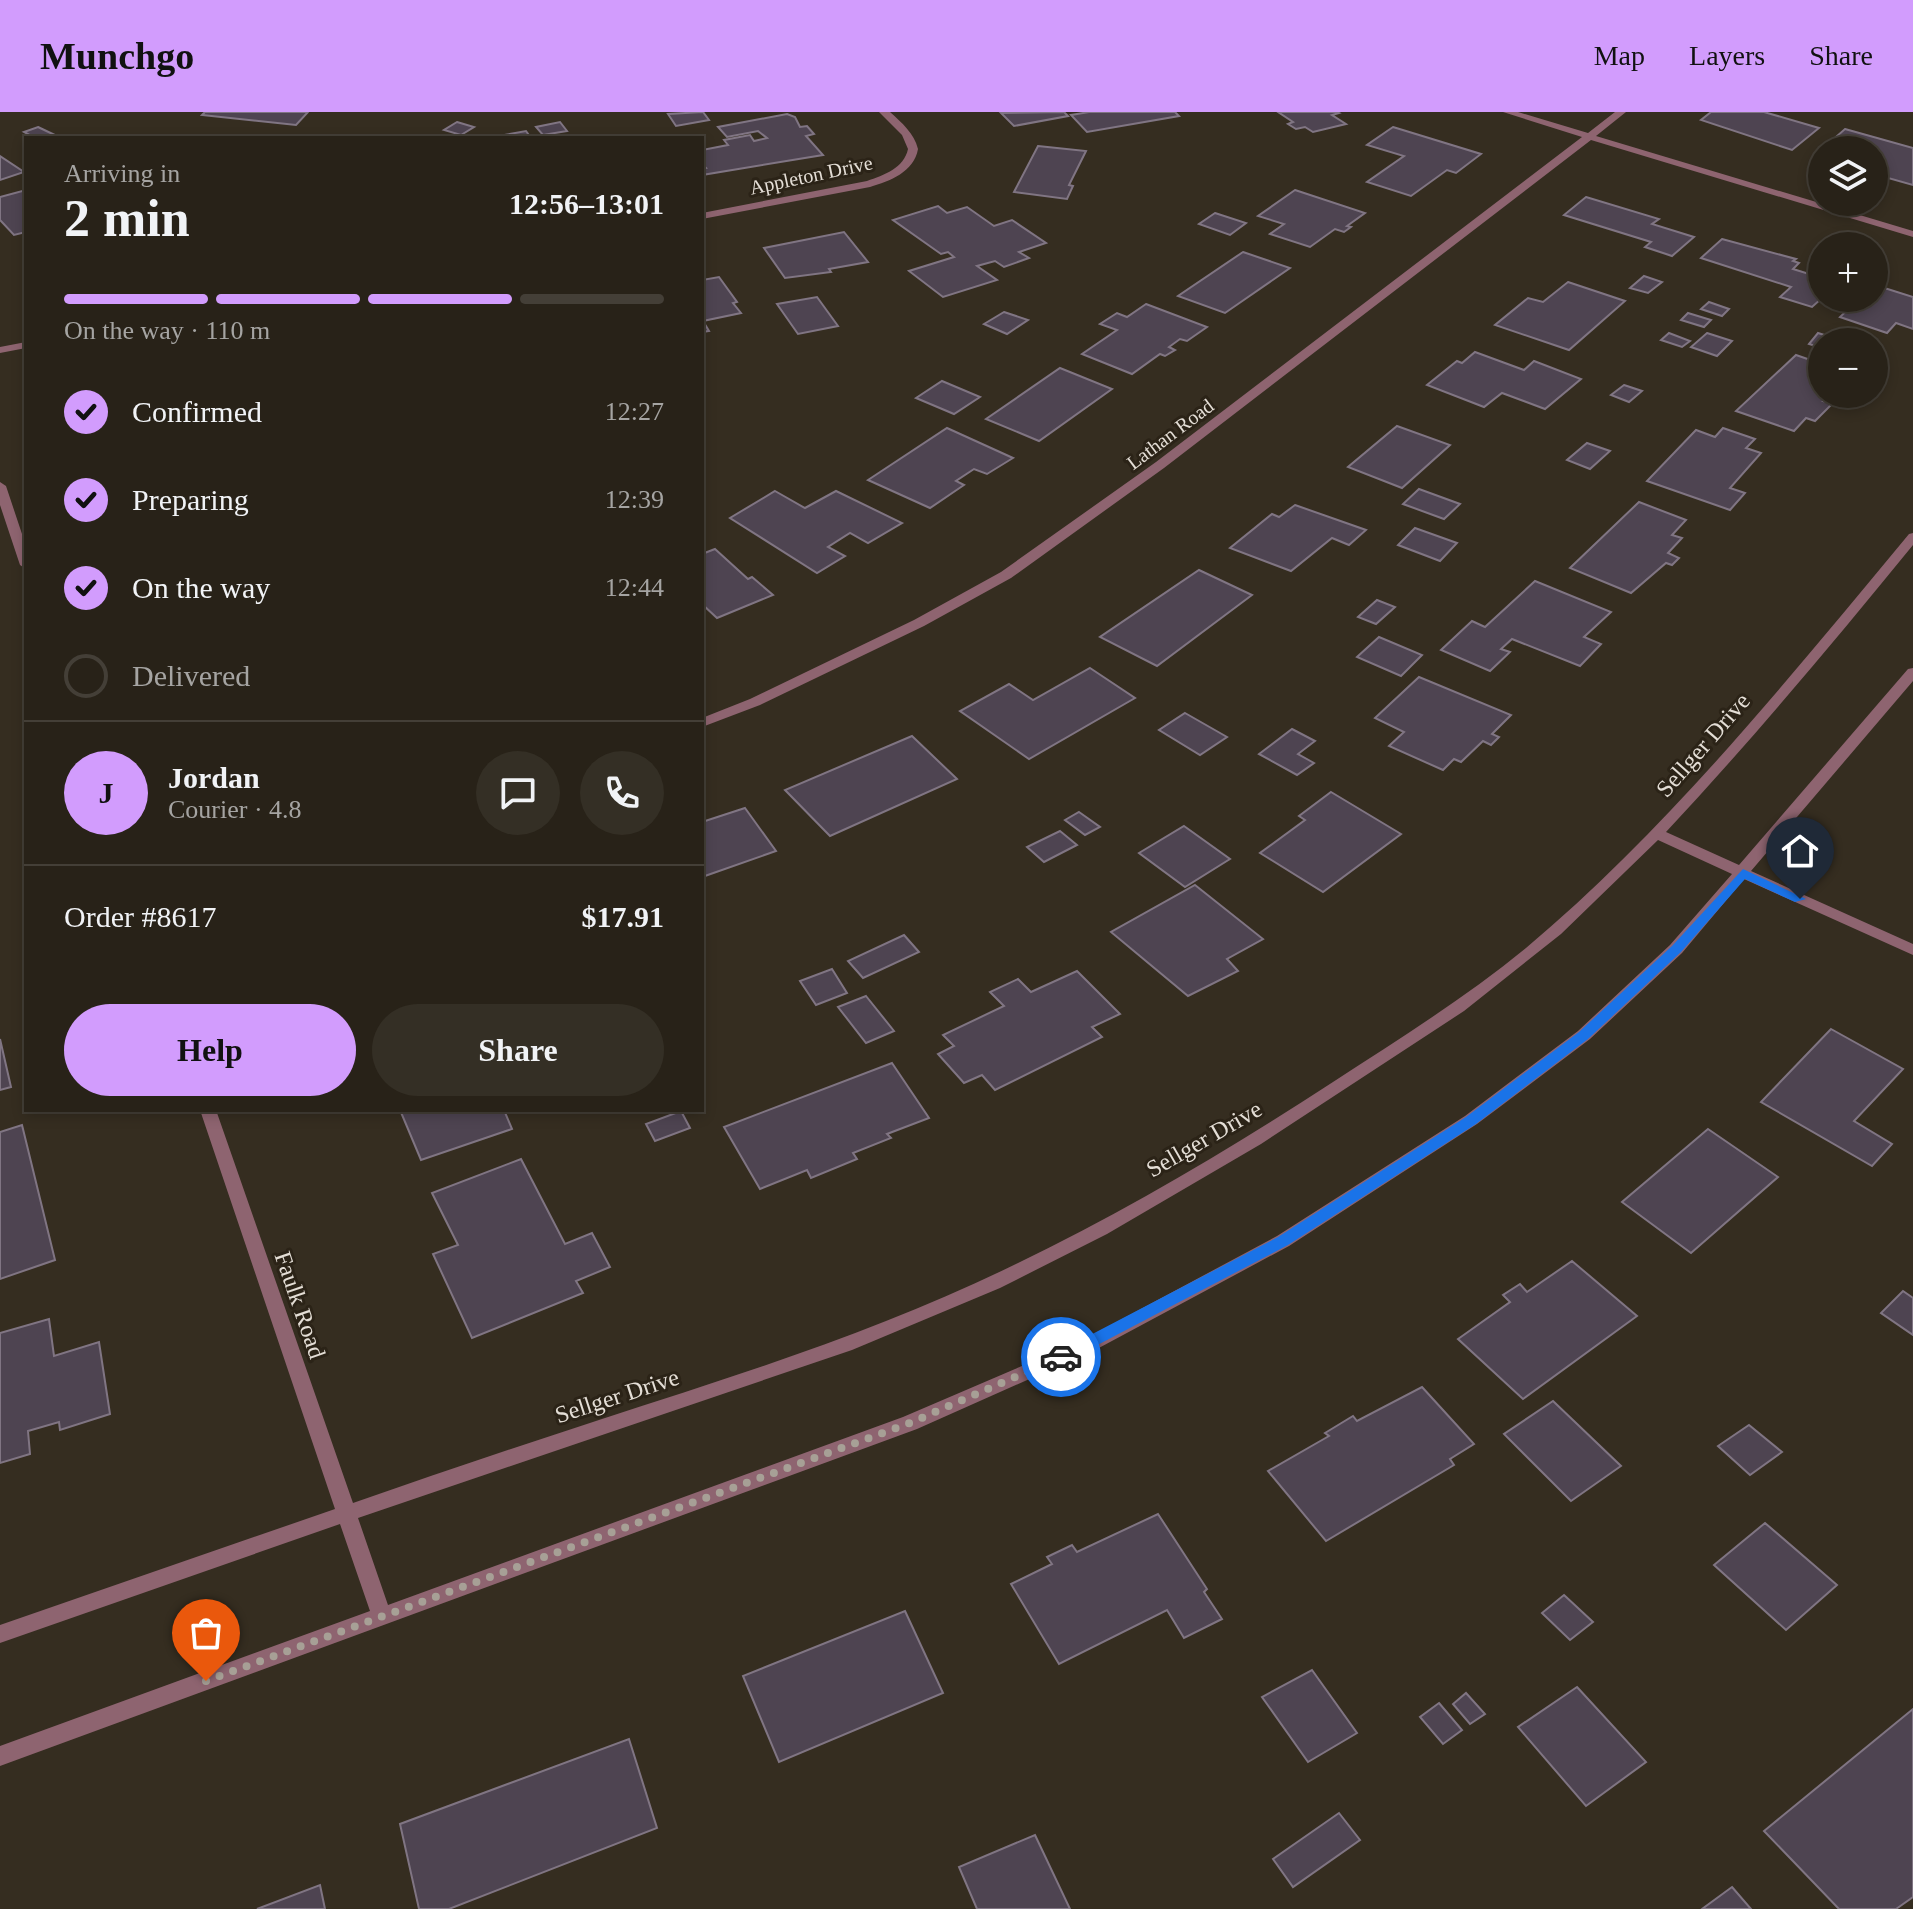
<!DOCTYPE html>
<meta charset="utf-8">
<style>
:root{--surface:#282218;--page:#342f25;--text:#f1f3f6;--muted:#a5a4a2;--line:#443f37;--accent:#d29cfd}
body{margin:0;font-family:"Times New Roman",serif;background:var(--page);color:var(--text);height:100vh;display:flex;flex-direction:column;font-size:30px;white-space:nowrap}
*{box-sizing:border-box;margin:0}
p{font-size:26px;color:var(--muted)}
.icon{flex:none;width:44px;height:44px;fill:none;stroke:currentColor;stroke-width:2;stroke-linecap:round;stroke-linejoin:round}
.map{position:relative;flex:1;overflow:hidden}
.panel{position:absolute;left:24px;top:24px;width:680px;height:976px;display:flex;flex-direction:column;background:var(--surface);border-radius:0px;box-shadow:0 4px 12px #0003,0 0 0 2px var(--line)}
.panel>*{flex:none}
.fabs{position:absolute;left:1808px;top:24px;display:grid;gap:16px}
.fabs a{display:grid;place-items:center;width:80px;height:80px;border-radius:50%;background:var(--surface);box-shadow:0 4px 12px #0003,0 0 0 2px var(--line);font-size:40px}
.pin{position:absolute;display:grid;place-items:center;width:68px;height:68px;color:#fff;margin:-82px -34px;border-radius:50% 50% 50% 0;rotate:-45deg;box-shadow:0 0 8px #0007}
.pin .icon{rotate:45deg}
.courier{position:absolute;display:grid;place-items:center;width:80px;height:80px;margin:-40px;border:6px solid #1a73e8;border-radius:50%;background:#fff;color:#222;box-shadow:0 2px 10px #0007}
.headline em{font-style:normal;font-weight:700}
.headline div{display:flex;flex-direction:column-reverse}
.headline{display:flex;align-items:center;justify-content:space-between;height:136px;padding:0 40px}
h1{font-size:52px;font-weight:700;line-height:60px}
.bar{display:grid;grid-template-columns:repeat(4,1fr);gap:12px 8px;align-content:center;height:96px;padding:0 40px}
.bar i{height:10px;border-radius:6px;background:var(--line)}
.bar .current{background:var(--accent)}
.bar p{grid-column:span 4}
.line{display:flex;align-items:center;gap:20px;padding:0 40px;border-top:2px solid var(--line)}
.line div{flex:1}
.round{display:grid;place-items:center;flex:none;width:84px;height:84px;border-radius:42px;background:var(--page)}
ol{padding:0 40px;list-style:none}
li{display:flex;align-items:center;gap:24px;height:88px}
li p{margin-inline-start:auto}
li .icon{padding:8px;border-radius:50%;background:var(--accent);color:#111;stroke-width:4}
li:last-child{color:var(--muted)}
li i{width:44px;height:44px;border:4px solid var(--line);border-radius:50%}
.primary-button{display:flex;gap:16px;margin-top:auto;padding:16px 40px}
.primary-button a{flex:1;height:92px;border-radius:48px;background:var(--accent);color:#111;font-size:32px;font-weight:700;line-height:92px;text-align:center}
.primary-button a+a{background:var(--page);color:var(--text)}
header{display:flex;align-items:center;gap:48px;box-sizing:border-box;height:112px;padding:0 40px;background:var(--accent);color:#111}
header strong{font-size:38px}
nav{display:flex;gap:44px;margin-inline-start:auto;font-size:28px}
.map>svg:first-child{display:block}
.building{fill:#4e4451;stroke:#807583;stroke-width:2}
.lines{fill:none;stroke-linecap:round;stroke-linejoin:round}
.minor{fill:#8e6470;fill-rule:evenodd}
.route{fill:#1a73e8}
.done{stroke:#a7a096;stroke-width:8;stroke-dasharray:0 14.4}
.labels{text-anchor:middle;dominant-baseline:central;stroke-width:6;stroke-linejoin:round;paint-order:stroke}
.far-street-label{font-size:20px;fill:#e4ded6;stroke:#2b2317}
.street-label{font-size:24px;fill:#e4ded6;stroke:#2b2317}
</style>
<header>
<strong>Munchgo</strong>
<nav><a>Map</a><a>Layers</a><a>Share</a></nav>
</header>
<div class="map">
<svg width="1913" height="1797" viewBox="0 0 1913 1797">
<rect width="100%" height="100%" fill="#352d20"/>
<g class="building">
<polygon points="205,0 308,0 296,13 202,3"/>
<polygon points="703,0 709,8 676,14 668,2"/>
<polygon points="1064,0 1068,4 1014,14 1001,1"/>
<polygon points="1089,0 1175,0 1179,4 1087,20 1071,3"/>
<polygon points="1278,0 1337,0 1339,1 1332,3 1346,12 1313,20 1305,15 1296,17 1288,12 1293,10"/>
<polygon points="1711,0 1764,0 1819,16 1792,38 1701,8"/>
<polygon points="787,2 795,5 800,15 807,14 814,22 806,24 823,43 702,63 702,57 706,56 702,52 702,38 728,33 724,28 750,23 754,29 767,26 758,19 727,25 718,15"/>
<polygon points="457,10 474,15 461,23 444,18"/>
<polygon points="560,10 567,19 543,23 536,15"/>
<polygon points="38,15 59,25 35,26 24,20"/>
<polygon points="1393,15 1481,42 1456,61 1447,58 1411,84 1367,70 1404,44 1367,33"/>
<polygon points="1845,17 1913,36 1913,73 1874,62 1874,38 1819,40"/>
<polygon points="526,19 531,26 493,25"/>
<polygon points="1038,34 1086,39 1069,73 1073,74 1067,87 1014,80"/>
<polygon points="0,44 24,60 0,68"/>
<polygon points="26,78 26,120 14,123 0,108 0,85"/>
<polygon points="1295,78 1365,101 1347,114 1351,115 1344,120 1335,117 1310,135 1270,122 1284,112 1258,104"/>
<polygon points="1586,85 1659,107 1652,112 1694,125 1672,144 1645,135 1651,130 1564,103"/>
<polygon points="938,94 947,101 967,95 994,114 1012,108 1046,131 1019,140 1029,146 1004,155 995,149 977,154 997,168 943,185 909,159 954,145 948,140 941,142 893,108"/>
<polygon points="1215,101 1246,111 1230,123 1199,112"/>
<polygon points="844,120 868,150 829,157 831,160 785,166 764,136"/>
<polygon points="1722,127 1796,147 1793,149 1799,151 1793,157 1822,166 1822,186 1812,195 1780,185 1791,175 1701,146"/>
<polygon points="1243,140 1290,156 1225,201 1178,184"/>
<polygon points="1644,164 1662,170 1648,181 1630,176"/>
<polygon points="719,165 737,190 733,191 741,201 703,209 709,219 702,220 702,168"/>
<polygon points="1568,170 1625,189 1569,238 1495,213 1528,186 1543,190"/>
<polygon points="1875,173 1913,185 1913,217 1896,211 1887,221 1840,205 1860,186 1874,186"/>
<polygon points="817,185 838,214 798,222 777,192"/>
<polygon points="1709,190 1729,197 1722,204 1701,197"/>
<polygon points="1146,192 1207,215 1187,229 1180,227 1169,235 1175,238 1165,244 1160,242 1132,262 1082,242 1117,218 1100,212 1117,201 1127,205"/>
<polygon points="1004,200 1028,208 1007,222 984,212"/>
<polygon points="1688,201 1711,208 1704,215 1681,208"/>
<polygon points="1669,221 1690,229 1682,235 1661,228"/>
<polygon points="1707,221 1732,229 1717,244 1691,235"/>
<polygon points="1818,221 1837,227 1834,230 1822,230 1822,236 1809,232"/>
<polygon points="1475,240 1524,258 1534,249 1581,267 1545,297 1502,281 1484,295 1427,273 1457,249 1462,251"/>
<polygon points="1796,243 1822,252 1822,282 1830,282 1823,289 1832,292 1815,309 1806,306 1794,319 1736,299"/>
<polygon points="1060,256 1112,277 1039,329 986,307"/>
<polygon points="942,269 980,285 954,302 916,286"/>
<polygon points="1624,273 1642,279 1629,290 1611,283"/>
<polygon points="1397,314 1450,333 1402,376 1348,355"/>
<polygon points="947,316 1013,346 987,362 974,357 956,369 964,373 930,396 868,368"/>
<polygon points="1723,316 1755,327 1746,336 1761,341 1730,376 1745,381 1730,398 1647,369 1696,318 1715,325"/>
<polygon points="1587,331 1610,339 1590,357 1567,348"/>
<polygon points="1419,377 1460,392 1444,407 1403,392"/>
<polygon points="775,379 805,396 836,379 902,411 868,431 850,421 828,435 845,444 817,461 730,406"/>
<polygon points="1639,390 1686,408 1672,423 1682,426 1668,441 1679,446 1672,453 1666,451 1631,481 1570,456"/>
<polygon points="1295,393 1366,418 1349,433 1332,426 1291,459 1230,436 1272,402 1279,405"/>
<polygon points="1415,416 1457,431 1440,449 1398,433"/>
<polygon points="715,437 748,467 752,465 773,483 717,506 702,492 702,442"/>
<polygon points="1199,458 1252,483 1157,554 1100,525"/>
<polygon points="1535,469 1611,500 1584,525 1601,532 1580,554 1512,527 1501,537 1510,540 1490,559 1441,538 1472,509 1485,515"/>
<polygon points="1377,488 1395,495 1376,512 1358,505"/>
<polygon points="1379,525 1422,543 1401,564 1357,545"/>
<polygon points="1090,556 1135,586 1029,647 960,599 1009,572 1033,588"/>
<polygon points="1419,565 1511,603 1492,622 1499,625 1491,633 1483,629 1461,650 1454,647 1443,658 1389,634 1404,620 1375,606"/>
<polygon points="1185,601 1227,625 1200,643 1159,618"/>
<polygon points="1292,617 1315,629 1298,642 1314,651 1297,663 1259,642"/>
<polygon points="912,624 957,667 830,724 785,678"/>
<polygon points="1331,680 1401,722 1323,780 1260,741 1305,708 1299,704"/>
<polygon points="745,696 776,739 702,765 702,710"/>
<polygon points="1079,700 1100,715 1085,723 1065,708"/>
<polygon points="1184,714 1230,747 1185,775 1139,741"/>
<polygon points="1060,719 1077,733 1044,750 1027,735"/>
<polygon points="1195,773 1263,827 1227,847 1238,859 1188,884 1111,820"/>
<polygon points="904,823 919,840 863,866 848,849"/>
<polygon points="832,857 847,881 816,893 800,869"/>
<polygon points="1077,859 1120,902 1092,915 1102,925 995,978 982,963 964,971 938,942 954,934 943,923 1004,894 990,880 1018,867 1031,880"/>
<polygon points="866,884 894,919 866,931 838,895"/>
<polygon points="1831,917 1903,957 1854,1009 1892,1032 1872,1054 1761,990"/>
<polygon points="0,927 11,975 0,978"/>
<polygon points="892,951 929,1006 887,1022 891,1026 853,1041 857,1047 811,1066 807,1058 760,1077 724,1015"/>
<polygon points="400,998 504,998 512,1017 421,1048"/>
<polygon points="681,999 690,1016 655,1029 646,1012"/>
<polygon points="22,1013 55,1148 0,1167 0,1020"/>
<polygon points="1708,1017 1778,1065 1691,1141 1622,1090"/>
<polygon points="521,1047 565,1132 592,1121 610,1155 576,1169 583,1181 472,1226 433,1142 458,1133 432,1081"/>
<polygon points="1572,1149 1637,1204 1523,1287 1458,1227 1510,1190 1503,1183 1520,1172 1527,1180"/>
<polygon points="1903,1179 1913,1186 1913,1223 1881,1201"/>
<polygon points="49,1207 54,1244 99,1230 110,1302 60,1318 59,1310 28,1319 30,1342 0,1351 0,1221"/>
<polygon points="1422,1275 1474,1332 1450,1347 1454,1353 1326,1429 1268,1359 1329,1324 1325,1321 1353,1304 1357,1309"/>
<polygon points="1553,1289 1621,1354 1571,1389 1504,1322"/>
<polygon points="1749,1313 1782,1340 1750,1363 1718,1334"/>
<polygon points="1158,1402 1207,1477 1204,1480 1222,1507 1184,1526 1167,1498 1059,1552 1011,1472 1052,1452 1047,1445 1072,1433 1077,1440"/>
<polygon points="1765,1411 1837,1473 1786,1518 1714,1453"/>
<polygon points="1564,1483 1593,1510 1570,1528 1542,1501"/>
<polygon points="905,1499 943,1581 779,1650 743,1564"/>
<polygon points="1312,1558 1357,1621 1308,1650 1262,1585"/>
<polygon points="1577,1575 1646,1650 1586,1694 1518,1615"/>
<polygon points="1466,1581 1485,1602 1470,1612 1453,1592"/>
<polygon points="1439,1591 1462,1618 1443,1632 1420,1605"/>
<polygon points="1913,1597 1913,1785 1896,1797 1839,1797 1764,1719"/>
<polygon points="629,1627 657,1716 449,1797 419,1797 400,1712"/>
<polygon points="1339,1701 1360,1728 1293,1775 1273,1747"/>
<polygon points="1035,1723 1070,1797 977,1797 959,1755"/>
<polygon points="320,1773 325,1797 257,1797"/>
<polygon points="1732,1775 1751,1797 1702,1797"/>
</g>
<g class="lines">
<g class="minor">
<path d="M 879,0 L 890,0 C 902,11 914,21 918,37 C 914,60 890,69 870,75 L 702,107 L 702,101 L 867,69 C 884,63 904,56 908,37 L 902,23 Z"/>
<polygon points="1503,0 1518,0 1588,21 1615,0 1626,0 1596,24 1913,119 1913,125 1591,28 1164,356 1011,466 924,514 760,593 702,615 702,606 750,587 914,508 1001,460 1156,350 1582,25"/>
<polygon points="26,230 26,236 0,241 0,235"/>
<polygon points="0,370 6,374 26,434 26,457 20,453 0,393"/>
<path d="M 1913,421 L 1913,433 C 1833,531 1752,628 1666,720 L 1739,753 L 1908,557 L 1913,556 L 1913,569 L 1751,759 L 1913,832 L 1913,843 L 1744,767 L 1682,841 L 1590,927 L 1477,1012 L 1289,1134 L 1097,1237 L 917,1317 L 0,1654 L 0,1634 L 370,1499 L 340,1412 L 0,1531 L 0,1513 L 335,1397 L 200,998 L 216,998 L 353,1391 C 436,1362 519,1334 602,1307 C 697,1276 793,1246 886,1209 C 1044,1147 1192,1062 1333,970 C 1399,927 1465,886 1526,836 C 1670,715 1789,566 1909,422 ZM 1658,728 L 1732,762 L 1670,833 L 1578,919 L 1465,1004 L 1277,1124 L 1085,1227 L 903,1305 L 388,1493 L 358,1406 L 852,1238 L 1000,1176 L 1107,1122 L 1261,1032 L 1464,899 L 1561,822 Z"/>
</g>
</g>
<polygon class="route" points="1743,757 1806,787 1795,790 1745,767 1681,840 1588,927 1476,1012 1288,1133 1067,1249 1056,1249 1056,1241 1278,1125 1466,1005 1579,920 1672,834"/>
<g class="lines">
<polyline class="done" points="206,1569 910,1311 1061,1245"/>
</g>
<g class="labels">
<g class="far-street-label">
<text transform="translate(811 63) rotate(-12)">Appleton Drive</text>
<text transform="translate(1170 322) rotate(-37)">Lathan Road</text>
</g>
<g class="street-label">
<text transform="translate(1703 633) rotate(-49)">Sellger Drive</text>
<text transform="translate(1204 1027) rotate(-30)">Sellger Drive</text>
<text transform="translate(300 1193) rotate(71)">Faulk Road</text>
<text transform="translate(617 1284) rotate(-18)">Sellger Drive</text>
</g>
</g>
</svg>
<div class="fabs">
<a><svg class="icon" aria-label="layers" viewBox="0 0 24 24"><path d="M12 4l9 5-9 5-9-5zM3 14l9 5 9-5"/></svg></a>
<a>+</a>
<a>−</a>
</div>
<div class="pin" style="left:206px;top:1569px;background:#ea580c"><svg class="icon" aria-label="bag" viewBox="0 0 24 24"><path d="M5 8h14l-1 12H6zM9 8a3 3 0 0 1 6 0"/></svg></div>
<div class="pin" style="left:1800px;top:787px;background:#1f2937"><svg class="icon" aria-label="home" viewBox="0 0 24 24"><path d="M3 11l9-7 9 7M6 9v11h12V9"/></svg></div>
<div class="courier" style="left:1061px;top:1245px"><svg class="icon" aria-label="car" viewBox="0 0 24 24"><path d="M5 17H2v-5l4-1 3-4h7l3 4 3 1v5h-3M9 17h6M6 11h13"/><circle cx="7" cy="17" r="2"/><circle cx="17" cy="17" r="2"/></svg></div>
<section class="panel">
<div class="headline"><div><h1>2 min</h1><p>Arriving in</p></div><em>12:56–13:01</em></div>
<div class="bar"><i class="current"></i><i class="current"></i><i class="current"></i><i></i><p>On the way · 110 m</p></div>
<ol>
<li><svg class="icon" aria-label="check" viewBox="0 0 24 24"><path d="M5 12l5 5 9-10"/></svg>Confirmed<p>12:27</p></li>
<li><svg class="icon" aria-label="check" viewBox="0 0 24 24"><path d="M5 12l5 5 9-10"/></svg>Preparing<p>12:39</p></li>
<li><svg class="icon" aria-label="check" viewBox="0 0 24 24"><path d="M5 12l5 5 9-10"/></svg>On the way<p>12:44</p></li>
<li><i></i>Delivered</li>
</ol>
<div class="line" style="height:144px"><b class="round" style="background:var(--accent);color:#111">J</b><div><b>Jordan</b><p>Courier · 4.8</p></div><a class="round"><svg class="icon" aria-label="chat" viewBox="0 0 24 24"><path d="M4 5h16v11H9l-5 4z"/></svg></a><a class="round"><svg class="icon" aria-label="phone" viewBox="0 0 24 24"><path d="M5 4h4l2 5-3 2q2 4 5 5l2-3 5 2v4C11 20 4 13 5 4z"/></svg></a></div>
<div class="line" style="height:104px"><div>Order #8617</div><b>$17.91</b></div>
<div class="primary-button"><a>Help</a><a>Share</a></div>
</section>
</div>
